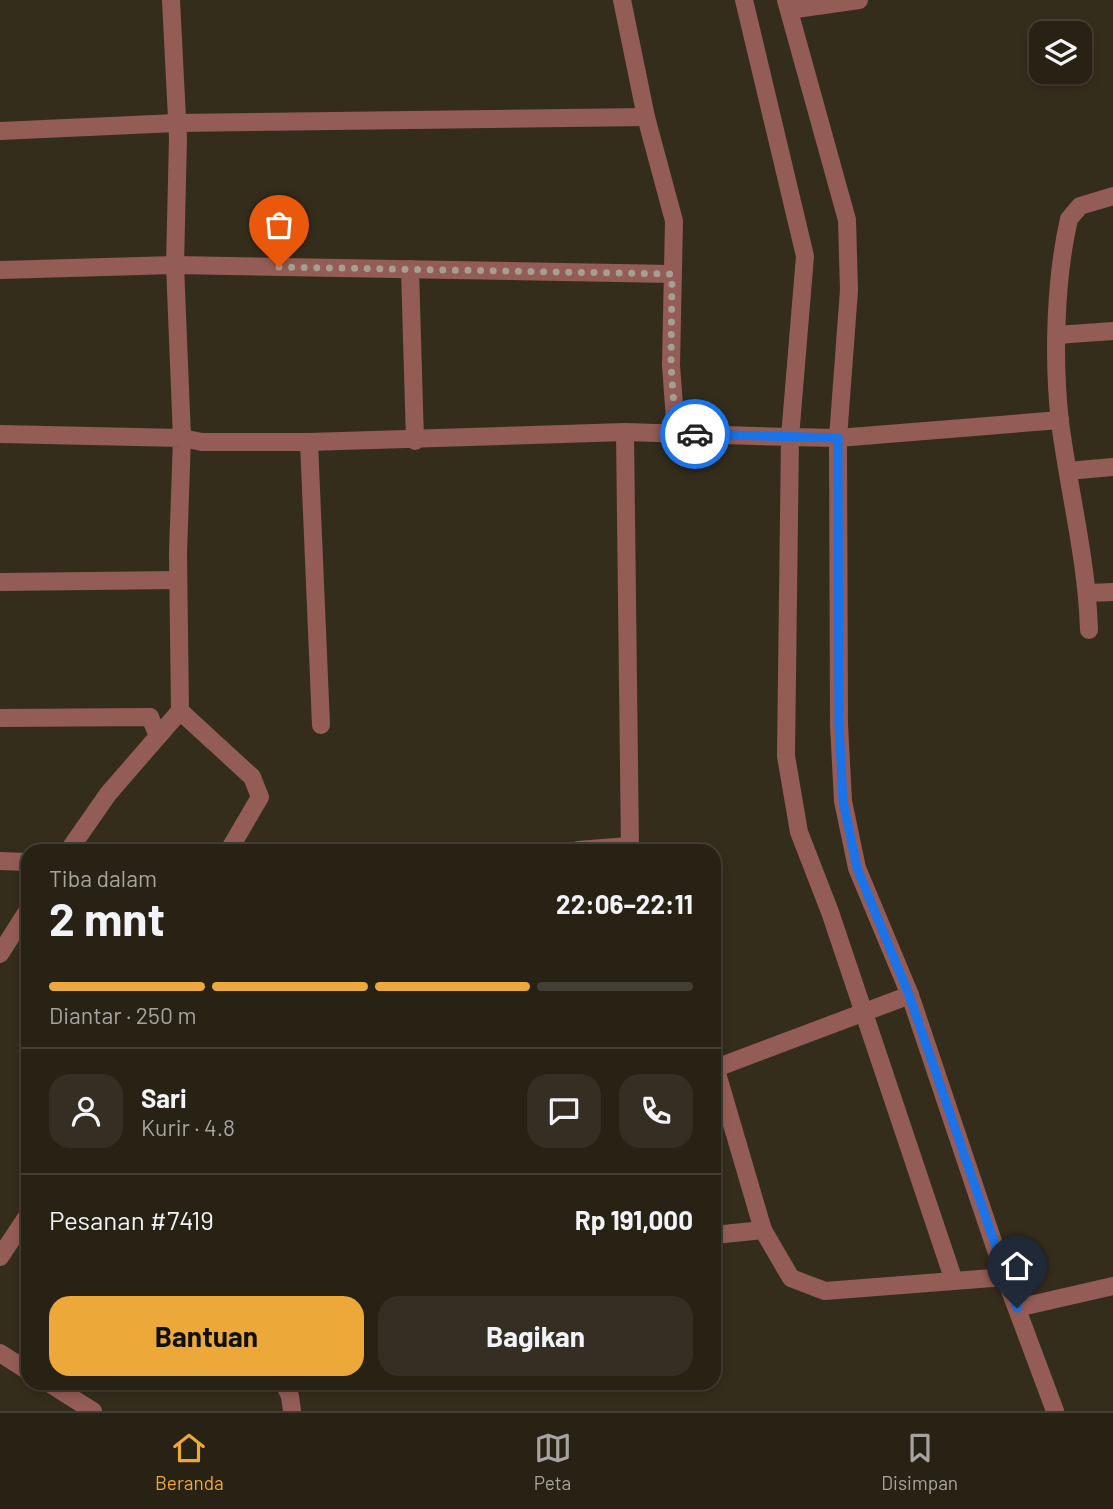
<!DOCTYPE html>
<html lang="id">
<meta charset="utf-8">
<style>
:root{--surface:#282215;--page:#342f22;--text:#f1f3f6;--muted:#a5a4a0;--line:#443f34;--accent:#eca93a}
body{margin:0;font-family:Barlow,sans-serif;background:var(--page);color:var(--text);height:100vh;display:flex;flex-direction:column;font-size:26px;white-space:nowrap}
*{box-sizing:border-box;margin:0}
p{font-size:23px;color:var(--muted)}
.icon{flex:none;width:38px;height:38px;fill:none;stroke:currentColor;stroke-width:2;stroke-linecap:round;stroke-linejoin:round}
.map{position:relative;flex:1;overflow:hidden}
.details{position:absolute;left:21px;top:844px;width:700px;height:546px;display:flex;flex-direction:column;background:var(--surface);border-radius:21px;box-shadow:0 4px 10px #0003,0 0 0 2px var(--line)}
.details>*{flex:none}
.tools{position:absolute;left:1029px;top:21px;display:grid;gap:14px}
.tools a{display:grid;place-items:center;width:63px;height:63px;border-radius:14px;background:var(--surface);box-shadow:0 4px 10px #0003,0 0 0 2px var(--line);font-size:35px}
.pin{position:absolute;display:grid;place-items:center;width:60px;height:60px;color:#fff;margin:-72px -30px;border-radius:50% 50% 50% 0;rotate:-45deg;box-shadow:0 0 7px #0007}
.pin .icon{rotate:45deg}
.courier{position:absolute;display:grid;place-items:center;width:70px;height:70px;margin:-35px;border:5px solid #1a73e8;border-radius:50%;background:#fff;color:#222;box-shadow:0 2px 9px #0007}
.headline em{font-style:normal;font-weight:700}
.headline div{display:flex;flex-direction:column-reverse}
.headline{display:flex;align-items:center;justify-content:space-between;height:119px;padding:0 28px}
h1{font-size:46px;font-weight:700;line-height:52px}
.bar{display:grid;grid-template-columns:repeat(4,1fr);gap:10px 7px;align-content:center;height:84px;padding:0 28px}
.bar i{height:9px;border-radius:5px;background:var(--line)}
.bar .current{background:var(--accent)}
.bar p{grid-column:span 4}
.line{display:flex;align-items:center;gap:18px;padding:0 28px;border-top:2px solid var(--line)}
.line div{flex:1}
.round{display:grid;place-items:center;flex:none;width:74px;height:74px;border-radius:21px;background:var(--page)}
.button{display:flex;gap:14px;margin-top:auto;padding:14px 28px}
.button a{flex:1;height:80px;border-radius:21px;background:var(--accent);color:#111;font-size:28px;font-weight:700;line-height:80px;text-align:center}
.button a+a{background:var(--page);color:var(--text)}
.tabs{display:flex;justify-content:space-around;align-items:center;height:98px;border-top:2px solid var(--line);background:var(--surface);font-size:19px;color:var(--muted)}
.tabs a{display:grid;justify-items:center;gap:4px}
.tabs .current{color:var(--accent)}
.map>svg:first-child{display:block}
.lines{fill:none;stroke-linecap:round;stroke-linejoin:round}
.minor{stroke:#945c56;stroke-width:18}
.done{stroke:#a59f92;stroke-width:7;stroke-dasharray:0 12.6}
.route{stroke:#1a73e8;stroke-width:9}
</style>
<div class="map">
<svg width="1113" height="1411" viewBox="0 0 1113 1411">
<rect width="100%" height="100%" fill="#352d1c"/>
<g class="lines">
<g class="minor">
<polyline points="171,0 178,138 175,265 182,438 202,442 309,442 625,432 790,437 805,256 744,0"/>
<polyline points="622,0 646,117 674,221 671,365 676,433"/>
<polyline points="786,0 847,220 849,290 838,438 790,437 786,756 799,832 830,912 954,1281"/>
<polyline points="789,10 859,0"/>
<polyline points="0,131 176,123 646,117"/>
<polyline points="410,269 415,441"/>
<polyline points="0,270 175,265 672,274"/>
<polyline points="1057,335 1113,331"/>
<polyline points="625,432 630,850"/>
<polyline points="0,434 182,438 178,553 180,711 252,777 260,797 229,850"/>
<polyline points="309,442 321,725"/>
<polyline points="1068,471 1113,467"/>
<polyline points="0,582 178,580"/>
<polyline points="1087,593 1113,592"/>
<path d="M 1089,630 C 1087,560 1069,492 1060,422 C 1053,361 1055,280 1069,219 L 1080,206 L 1113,196"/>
<polyline points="0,718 150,717 158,736"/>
<polyline points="69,850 108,794 180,711"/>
<polyline points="578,850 628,846"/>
<polyline points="0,861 28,862"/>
<polyline points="0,954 28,910"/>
<polyline points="714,1063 763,1230 791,1278 825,1291 1005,1277"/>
<polyline points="716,1068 910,995"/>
<polyline points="714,1235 763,1230"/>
<polyline points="0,1257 28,1215"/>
<polyline points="1017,1308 1113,1286"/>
<polyline points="0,1353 28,1371"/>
<polyline points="47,1382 93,1411"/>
<polyline points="283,1382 290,1396 292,1411"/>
<polyline points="1055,1411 1005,1277 910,995 857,868 843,801 839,725 838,438 1060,420"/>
</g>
</g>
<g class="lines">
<polyline class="done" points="279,267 672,274 671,365 676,433 695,434"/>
<polyline class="route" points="695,434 838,438 839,725 843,801 857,868 909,995 1017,1308"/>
</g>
</svg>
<div class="tools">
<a><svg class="icon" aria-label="layers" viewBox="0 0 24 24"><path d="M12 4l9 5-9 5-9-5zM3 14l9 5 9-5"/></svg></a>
</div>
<div class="pin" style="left:279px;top:267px;background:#ea580c"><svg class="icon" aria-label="bag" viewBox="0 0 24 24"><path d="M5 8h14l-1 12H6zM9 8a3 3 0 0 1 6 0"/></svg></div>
<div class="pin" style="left:1017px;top:1308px;background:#1f2937"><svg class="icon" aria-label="home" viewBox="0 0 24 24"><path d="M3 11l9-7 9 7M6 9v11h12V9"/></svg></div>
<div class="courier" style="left:695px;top:434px"><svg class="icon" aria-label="car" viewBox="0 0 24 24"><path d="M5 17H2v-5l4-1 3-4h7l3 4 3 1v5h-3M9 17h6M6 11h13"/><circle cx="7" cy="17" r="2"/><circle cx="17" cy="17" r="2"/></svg></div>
<section class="details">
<div class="headline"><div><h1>2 mnt</h1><p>Tiba dalam</p></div><em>22:06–22:11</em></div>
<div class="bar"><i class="current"></i><i class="current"></i><i class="current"></i><i></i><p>Diantar · 250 m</p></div>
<div class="line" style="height:126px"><a class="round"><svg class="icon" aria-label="person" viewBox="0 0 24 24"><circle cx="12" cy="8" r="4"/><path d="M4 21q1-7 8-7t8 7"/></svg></a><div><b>Sari</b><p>Kurir · 4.8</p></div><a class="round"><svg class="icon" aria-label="chat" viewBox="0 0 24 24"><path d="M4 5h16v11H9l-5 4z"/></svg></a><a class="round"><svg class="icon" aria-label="phone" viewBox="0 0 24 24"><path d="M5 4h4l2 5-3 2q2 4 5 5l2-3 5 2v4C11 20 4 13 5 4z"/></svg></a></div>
<div class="line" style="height:91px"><div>Pesanan #7419</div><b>Rp 191,000</b></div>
<div class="button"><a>Bantuan</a><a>Bagikan</a></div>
</section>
</div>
<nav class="tabs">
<a class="current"><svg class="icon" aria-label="home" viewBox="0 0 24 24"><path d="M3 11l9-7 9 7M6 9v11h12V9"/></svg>Beranda</a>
<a><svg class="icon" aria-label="map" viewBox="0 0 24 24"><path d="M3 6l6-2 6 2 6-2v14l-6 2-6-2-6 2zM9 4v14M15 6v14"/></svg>Peta</a>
<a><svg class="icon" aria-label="saved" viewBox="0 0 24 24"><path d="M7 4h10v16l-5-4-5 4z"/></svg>Disimpan</a>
</nav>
